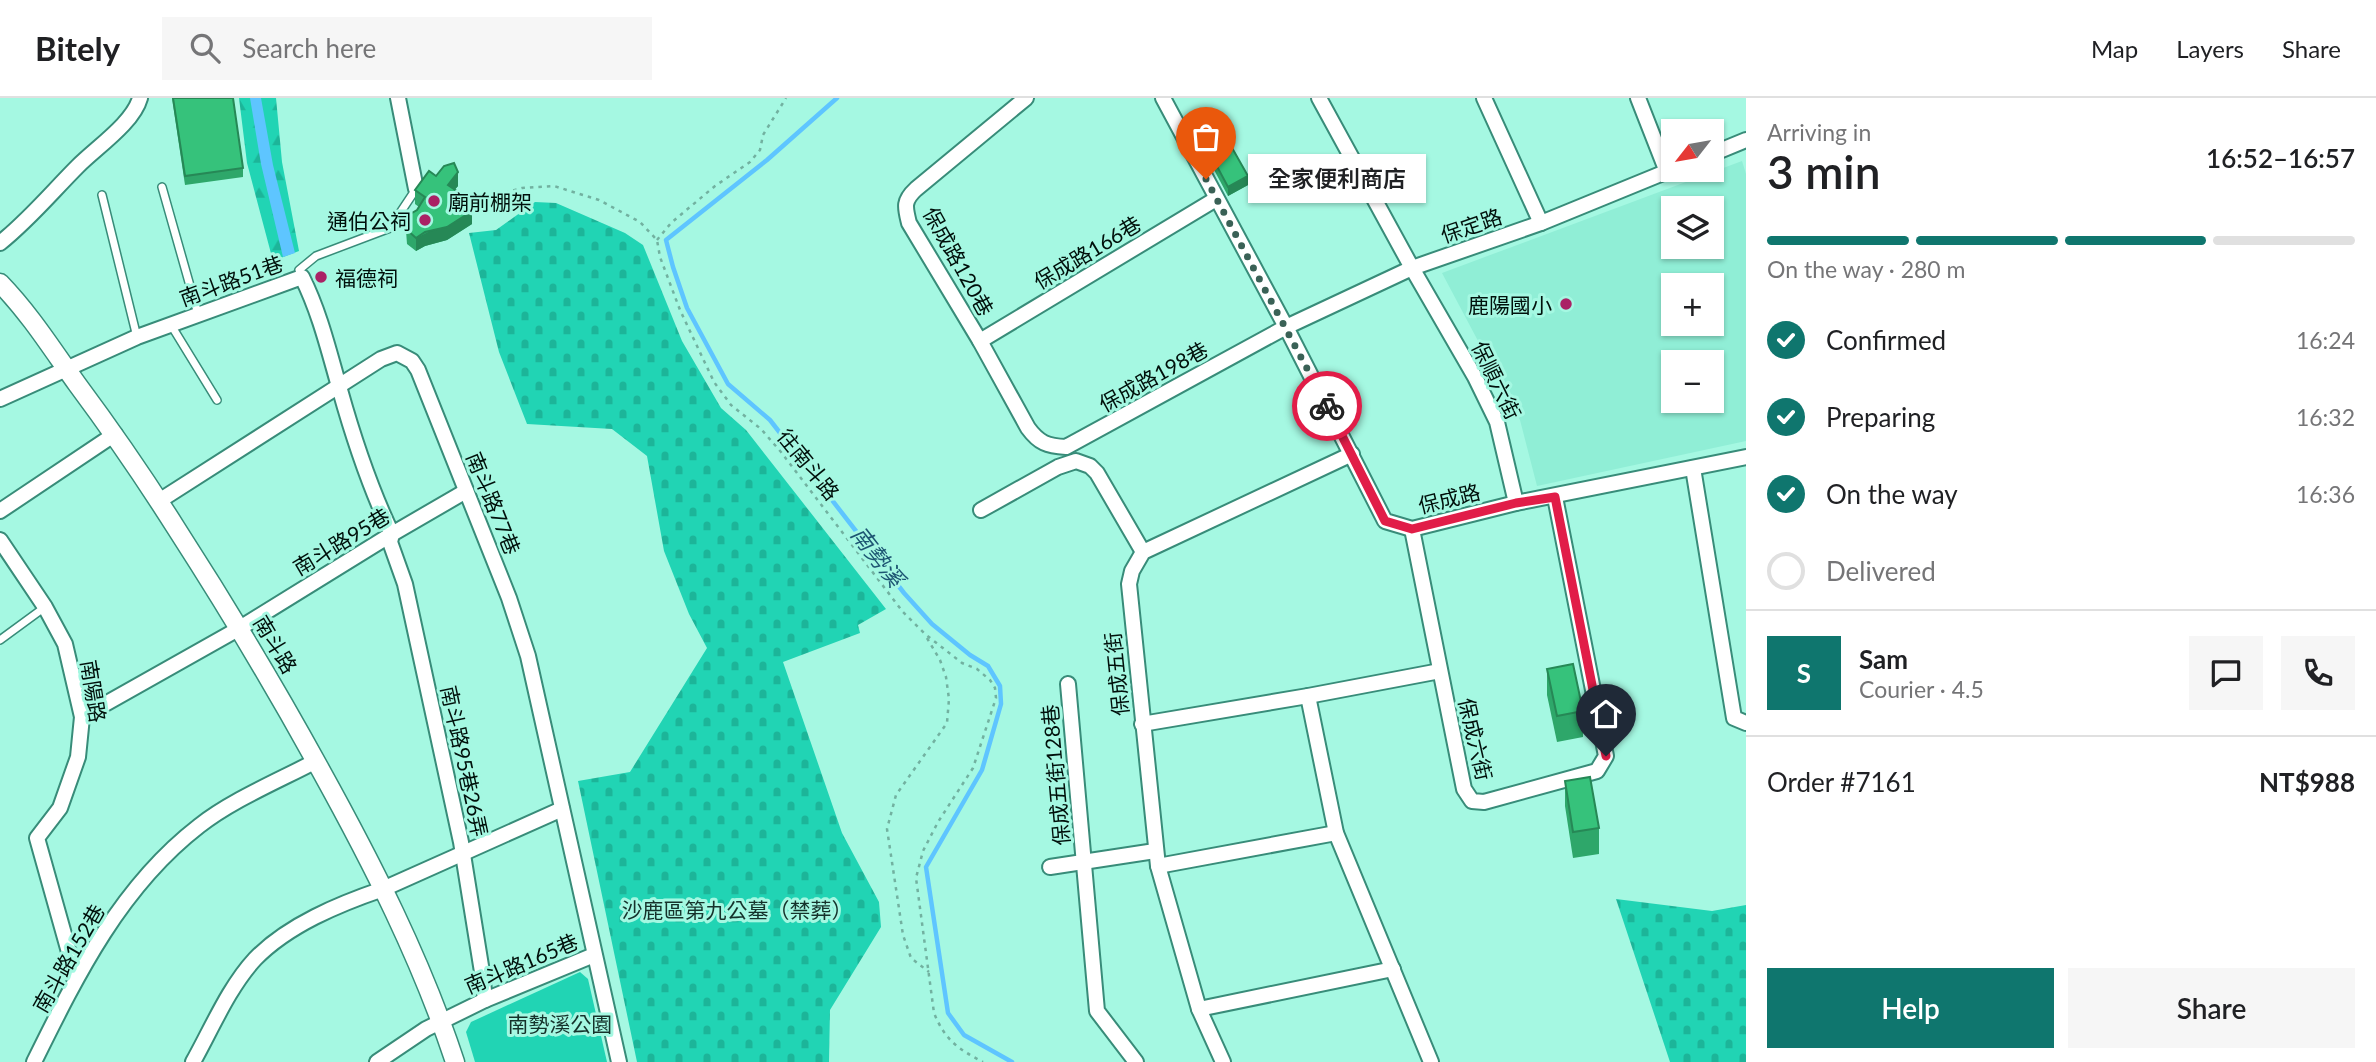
<!DOCTYPE html>
<meta charset="utf-8">
<style>
:root{--surface:#fff;--page:#f6f6f6;--text:#202124;--muted:#757577;--line:#e0e0e0;--accent:#0f766e}
body{margin:0;font-family:Lato,"Noto Sans TC",sans-serif;background:var(--page);color:var(--text);height:100vh;display:flex;flex-direction:column;font-size:26px;white-space:nowrap}
*{box-sizing:border-box;margin:0}
p{font-size:23px;color:var(--muted)}
.icon{flex:none;width:38px;height:38px;fill:none;stroke:currentColor;stroke-width:2;stroke-linecap:round;stroke-linejoin:round}
.map{position:relative;flex:1;overflow:hidden}
.panel{display:flex;flex-direction:column;background:var(--surface);width:630px}
.panel>*{flex:none}
.needle{width:46px;rotate:239deg}
.tools{position:absolute;left:1661px;top:21px;display:grid;gap:14px}
.tools a{display:grid;place-items:center;width:63px;height:63px;border-radius:0px;background:var(--surface);box-shadow:0 2px 5px #0004;font-size:35px}
.pin{position:absolute;display:grid;place-items:center;width:60px;height:60px;color:#fff;margin:-72px -30px;border-radius:50% 50% 50% 0;rotate:-45deg;box-shadow:0 0 7px #0007}
.pin .icon{rotate:45deg}
.courier{position:absolute;display:grid;place-items:center;width:70px;height:70px;margin:-35px;border:5px solid #e11d48;border-radius:50%;background:#fff;color:#222;box-shadow:0 2px 9px #0007}
.bubble{position:absolute;height:49px;border-radius:0px;background:var(--surface);box-shadow:0 2px 5px #0004;font-size:23px;font-weight:600;line-height:49px;text-align:center}
.summary em{font-style:normal;font-weight:600}
.summary div{display:flex;flex-direction:column-reverse}
.summary{display:flex;align-items:center;justify-content:space-between;height:119px;padding:0 21px}
h1{font-size:46px;font-weight:600;line-height:52px}
.bar{display:grid;grid-template-columns:repeat(4,1fr);gap:10px 7px;align-content:center;height:84px;padding:0 21px}
.bar i{height:9px;border-radius:5px;background:var(--line)}
.bar .active{background:var(--accent)}
.bar p{grid-column:span 4}
.line{display:flex;align-items:center;gap:18px;padding:0 21px;border-top:2px solid var(--line)}
.line div{flex:1}
.round{display:grid;place-items:center;flex:none;width:74px;height:74px;border-radius:0px;background:var(--page)}
ol{padding:0 21px;list-style:none}
li{display:flex;align-items:center;gap:21px;height:77px}
li p{margin-inline-start:auto}
li .icon{padding:7px;border-radius:50%;background:var(--accent);color:#fff;stroke-width:4}
li:last-child{color:var(--muted)}
li i{width:38px;height:38px;border:4px solid var(--line);border-radius:50%}
.primary-button{display:flex;gap:14px;margin-top:auto;padding:14px 21px}
.primary-button a{flex:1;height:80px;border-radius:0px;background:var(--accent);color:#fff;font-size:28px;font-weight:600;line-height:80px;text-align:center}
.primary-button a+a{background:var(--page);color:var(--text)}
header{display:flex;align-items:center;gap:42px;box-sizing:border-box;height:98px;padding:0 35px;background:var(--surface);border-bottom:2px solid var(--line)}
header strong{font-size:33px}
nav{display:flex;gap:38px;margin-inline-start:auto;font-size:24px}
.search{width:490px;height:63px;background:var(--page);display:flex;align-items:center;gap:18px;box-sizing:border-box;padding:0 24px;border-radius:0px;color:var(--muted);font-size:26px}
main{display:flex;flex:1;min-height:0}
.map>svg:first-child{display:block}
.built{fill:#90eed6;fill-rule:evenodd}
.green{fill:#21d4b4}
.forest{fill:url(#forest-firs)}
.cemetery{fill:url(#cemetery-stones)}
.water{fill:#5ec5ff}
.lines{fill:none;stroke-linecap:round;stroke-linejoin:round}
.stream{stroke:#5ec5ff;stroke-width:4.5}
.service-casing{stroke:#388c79;stroke-width:10}
.minor-casing{stroke:#388c79;stroke-width:18}
.tertiary-casing{stroke:#388c79;stroke-width:21}
.path{stroke:#72b1a0;stroke-width:2.5;stroke-dasharray:3.5 5;stroke-linecap:butt}
.service{stroke:#fff;stroke-width:7}
.minor{stroke:#fff;stroke-width:14}
.tertiary{stroke:#fff;stroke-width:18}
.wall{fill:#2ea76a}
.shaded-wall{fill:#268856}
.building{fill:#36c27b;stroke:#268856;stroke-width:2}
.done{stroke:#3a6156;stroke-width:7;stroke-dasharray:0 12.6}
.route{stroke:#e11d48;stroke-width:9}
.poi-dot{fill:#aa2165;stroke:#a5f8e2;stroke-width:2.5}
.labels{text-anchor:middle;dominant-baseline:central;stroke-width:6;stroke-linejoin:round;paint-order:stroke}
.poi-label{font-size:21px;fill:#00100b;stroke:#a5f8e2;text-anchor:start}
.street-label{font-size:21px;fill:#00100b;stroke:#a5f8e2}
.park-label{font-size:21px;fill:#15322b;stroke:#a5f8e2}
.water-label{font-size:23px;font-style:italic;fill:#1d5572;stroke:#a5f8e2}
</style>
<header>
<strong>Bitely</strong>
<div class="search"><svg class="icon" aria-label="search" viewBox="0 0 24 24"><circle cx="10" cy="10" r="6"/><path d="M15 15l6 6"/></svg>Search here</div>
<nav><a>Map</a><a>Layers</a><a>Share</a></nav>
</header>
<main>
<div class="map">
<svg width="1746" height="964" viewBox="0 0 1746 964">
<defs>
<pattern id="forest-firs" width="22" height="20" patternUnits="userSpaceOnUse" patternTransform="scale(1.75)"><rect width="22" height="20" fill="#21d4b4"/><path d="M5 1l3.5 6h-7zM16 11l3.5 6h-7z" fill="#1cb599"/></pattern>
<pattern id="cemetery-stones" width="16" height="16" patternUnits="userSpaceOnUse" patternTransform="scale(1.75)"><rect width="16" height="16" fill="#21d4b4"/><path d="M2 7V4a2 2 0 0 1 4 0v3zM10 15v-3a2 2 0 0 1 4 0v3z" fill="#1cb599"/></pattern>
</defs>
<rect width="100%" height="100%" fill="#a5f8e2"/>
<path class="built" d="M 1742,63 L 1746,76 L 1746,343 L 1537,388 L 1520,322 L 1442,175 ZM 1673,110 L 1712,110 L 1712,149 L 1673,149 ZM 1673,187 L 1712,187 L 1712,226 L 1673,226 ZM 1673,264 L 1712,264 L 1712,303 L 1673,303 Z"/>
<polygon class="green" points="580,874 588,881 607,964 475,964 466,934 471,924"/>
<polygon class="forest" points="239,0 276,0 282,64 299,153 273,163 247,65"/>
<g class="cemetery">
<polygon points="535,104 556,105 625,135 643,147 682,243 721,310 746,332 886,511 858,527 860,535 783,564 842,735 879,804 881,829 830,912 829,964 637,964 578,683 630,674 707,550 689,516 664,453 647,358 612,331 527,326 499,254 469,135 496,132"/>
<polygon points="1616,801 1712,813 1746,807 1746,964 1670,964"/>
</g>
<polygon class="water" points="250,0 261,0 273,67 295,155 283,159 261,66"/>
<g class="lines">
<polyline class="stream" points="837,0 767,62 666,142 673,169 687,210 728,286 770,322 904,495 932,526 970,557 988,568 1000,588 1001,606 982,672 926,769 948,915 964,937 1012,964"/>
<defs>
<g id="service">
<polyline points="162,89 198,216"/>
<polyline points="102,97 137,239"/>
<polyline points="302,178 299,172 316,158 390,130 416,91"/>
<polyline points="171,227 217,302"/>
<polyline points="0,542 45,509"/>
</g>
<g id="minor">
<polyline points="398,0 416,91"/>
<path d="M 1026,0 L 916,91 C 903,103 905,109 909,125 L 980,243 L 1028,330 C 1039,345 1047,348 1066,349 L 1286,229 L 1412,170 L 1541,125 L 1673,71"/>
<polyline points="1163,0 1286,229 1385,423 1412,431 1516,405 1746,359"/>
<polyline points="1319,0 1412,170 1475,279 1497,324 1516,405"/>
<polyline points="1484,0 1541,125"/>
<polyline points="1638,0 1667,74"/>
<polyline points="1712,56 1746,42"/>
<path d="M 0,145 C 29,122 52,94 78,68 C 97,49 133,25 140,0"/>
<polyline points="980,243 1216,101"/>
<path d="M 0,301 L 137,239 L 302,179 C 320,215 329,254 340,292 C 354,342 370,390 392,436 L 390,444 L 405,486 L 461,744 L 482,874 L 485,902"/>
<polyline points="1693,370 1734,620 1746,625"/>
<polyline points="159,403 381,261 397,255 412,263 418,272 509,500 528,558 619,964"/>
<polyline points="981,412 1058,369 1076,363 1090,368 1097,375 1143,454"/>
<polyline points="0,413 115,336"/>
<polyline points="1412,431 1464,691 1472,703 1484,704 1597,673 1606,658 1555,399"/>
<polyline points="0,442 45,509 65,546 82,619 78,659 60,710 37,740 76,879"/>
<polyline points="1068,586 1097,913 1136,964"/>
<polyline points="1308,598 1336,735 1431,964"/>
<polyline points="82,619 240,530 392,436 466,393"/>
<polyline points="1142,626 1308,598 1440,573"/>
<polyline points="1158,768 1336,735"/>
<polyline points="1050,769 1155,753"/>
<polyline points="1199,911 1393,871"/>
<path d="M 34,964 C 77,877 120,789 199,728 C 232,702 278,683 316,663"/>
<path d="M 193,964 C 212,930 229,889 255,861 C 288,827 339,806 383,791 L 562,711"/>
<polyline points="377,964 426,931 485,902 594,857"/>
<polyline points="1223,964 1199,911 1158,768 1129,486 1132,473 1143,454 1352,356"/>
</g>
<path id="tertiary" d="M 0,185 C 30,216 52,251 77,286 C 112,333 145,381 176,430 C 227,509 275,589 320,671 C 372,765 421,861 455,964"/>
</defs>
<use href="#service" class="service-casing"/>
<use href="#minor" class="minor-casing"/>
<use href="#tertiary" class="tertiary-casing"/>
<g class="path">
<path d="M 465,102 L 469,105 L 522,90 L 554,88 L 599,102 L 640,124 L 657,142 L 660,159 L 680,212 L 714,284 L 731,307 L 761,331 L 781,354 L 903,514 L 925,536 L 962,565 L 977,571 L 990,582 L 995,590 L 996,600 L 973,670 L 938,724 L 923,753 L 916,780 L 934,915 C 945,942 958,951 983,964"/>
<polyline points="657,142 671,125 715,88 750,64 760,52 763,37 786,0"/>
<polyline points="927,540 940,562 946,579 949,601 947,625 896,697 887,731 903,837 911,860 929,874"/>
</g>
<use href="#service" class="service"/>
<use href="#minor" class="minor"/>
<use href="#tertiary" class="tertiary"/>
</g>
<g class="wall">
<polygon points="172,0 233,0 243,70 243,79 185,87"/>
<polygon points="1212,59 1248,87 1228,98 1212,68"/>
<polygon points="436,78 458,88 455,91 472,126 447,142 425,148 416,153 407,146 405,119 417,112 419,109 415,106 415,92"/>
<polygon points="1547,571 1583,613 1583,639 1557,644 1547,597"/>
<polygon points="1565,683 1599,730 1599,756 1573,760 1565,708"/>
</g>
<g class="shaded-wall">
<polygon points="458,74 458,88 448,100 448,87"/>
<polygon points="1248,78 1248,87 1228,98 1228,89"/>
<polygon points="472,113 472,126 447,142 425,148 416,153 416,140"/>
</g>
<g class="building">
<polygon points="173,0 233,0 243,70 185,78"/>
<polygon points="1231,48 1248,78 1228,89 1212,59"/>
<polygon points="454,65 458,74 448,87 461,96 472,113 447,129 425,134 416,140 407,132 405,119 417,112 425,99 415,92 429,73 436,78 444,68"/>
<polygon points="1573,566 1583,613 1557,618 1547,571"/>
<polygon points="1590,679 1599,730 1573,734 1565,683"/>
</g>
<g class="lines">
<polyline class="done" points="1206,81 1327,308"/>
<polyline class="route" points="1327,308 1385,423 1412,431 1516,405 1555,399 1606,658"/>
</g>
<g class="poi-dot">
<circle cx="434" cy="103" r="7"/>
<circle cx="425" cy="122" r="7"/>
<circle cx="321" cy="179" r="7"/>
<circle cx="1566" cy="206" r="7"/>
</g>
<g class="labels">
<g class="poi-label">
<text x="448" y="103">廟前棚架</text>
<text x="411" y="122" text-anchor="end">通伯公祠</text>
<text x="335" y="179">福德祠</text>
<text x="1552" y="206" text-anchor="end">鹿陽國小</text>
</g>
<g class="street-label">
<text transform="translate(1471 127) rotate(-19)">保定路</text>
<text transform="translate(1087 154) rotate(-31)">保成路166巷</text>
<text transform="translate(959 163) rotate(61)">保成路120巷</text>
<text transform="translate(231 182) rotate(-20)">南斗路51巷</text>
<text transform="translate(1153 278) rotate(-29)">保成路198巷</text>
<text transform="translate(1497 282) rotate(64)">保順六街</text>
<text transform="translate(809 366) rotate(51)">往南斗路</text>
<text transform="translate(1449 400) rotate(-14)">保成路</text>
<text transform="translate(494 405) rotate(68)">南斗路77巷</text>
<text transform="translate(341 443) rotate(-31)">南斗路95巷</text>
<text transform="translate(276 546) rotate(59)">南斗路</text>
<text transform="translate(1116 576) rotate(-96)">保成五街</text>
<text transform="translate(94 593) rotate(81)">南陽路</text>
<text transform="translate(1476 641) rotate(77)">保成六街</text>
<text transform="translate(465 663) rotate(78)">南斗路95巷26弄</text>
<text transform="translate(1055 677) rotate(-95)">保成五街128巷</text>
<text transform="translate(68 860) rotate(-60)">南斗路152巷</text>
<text transform="translate(521 865) rotate(-23)">南斗路165巷</text>
</g>
<g class="park-label">
<text x="737" y="811">沙鹿區第九公墓（禁葬）</text>
<text x="560" y="925">南勢溪公園</text>
</g>
<g class="water-label">
<text transform="translate(878 458) rotate(52)">南勢溪</text>
</g>
</g>
</svg>
<div class="tools">
<a><svg class="needle" viewBox="-14 -14 28 28"><path d="M0-13l5 13h-10z" fill="#e53935"/><path d="M0 13l5-13h-10z" fill="#757577"/></svg></a>
<a><svg class="icon" aria-label="layers" viewBox="0 0 24 24"><path d="M12 4l9 5-9 5-9-5zM3 14l9 5 9-5"/></svg></a>
<a>+</a>
<a>−</a>
</div>
<div class="pin" style="left:1206px;top:81px;background:#ea580c"><svg class="icon" aria-label="bag" viewBox="0 0 24 24"><path d="M5 8h14l-1 12H6zM9 8a3 3 0 0 1 6 0"/></svg></div>
<div class="pin" style="left:1606px;top:658px;background:#1f2937"><svg class="icon" aria-label="home" viewBox="0 0 24 24"><path d="M3 11l9-7 9 7M6 9v11h12V9"/></svg></div>
<div class="courier" style="left:1327px;top:308px"><svg class="icon" aria-label="bike" viewBox="0 0 24 24"><circle cx="6" cy="16" r="4"/><circle cx="18" cy="16" r="4"/><path d="M6 16l4-8h5l3 8M10 8l3 8H6M13 5h3"/></svg></div>
<div class="bubble" style="left:1248px;top:56px;width:178px">全家便利商店</div>
</div>
<section class="panel">
<div class="summary"><div><h1>3 min</h1><p>Arriving in</p></div><em>16:52–16:57</em></div>
<div class="bar"><i class="active"></i><i class="active"></i><i class="active"></i><i></i><p>On the way · 280 m</p></div>
<ol>
<li><svg class="icon" aria-label="check" viewBox="0 0 24 24"><path d="M5 12l5 5 9-10"/></svg>Confirmed<p>16:24</p></li>
<li><svg class="icon" aria-label="check" viewBox="0 0 24 24"><path d="M5 12l5 5 9-10"/></svg>Preparing<p>16:32</p></li>
<li><svg class="icon" aria-label="check" viewBox="0 0 24 24"><path d="M5 12l5 5 9-10"/></svg>On the way<p>16:36</p></li>
<li><i></i>Delivered</li>
</ol>
<div class="line" style="height:126px"><b class="round" style="background:var(--accent);color:#fff">S</b><div><b>Sam</b><p>Courier · 4.5</p></div><a class="round"><svg class="icon" aria-label="chat" viewBox="0 0 24 24"><path d="M4 5h16v11H9l-5 4z"/></svg></a><a class="round"><svg class="icon" aria-label="phone" viewBox="0 0 24 24"><path d="M5 4h4l2 5-3 2q2 4 5 5l2-3 5 2v4C11 20 4 13 5 4z"/></svg></a></div>
<div class="line" style="height:91px"><div>Order #7161</div><b>NT$988</b></div>
<div class="primary-button"><a>Help</a><a>Share</a></div>
</section>
</main>
